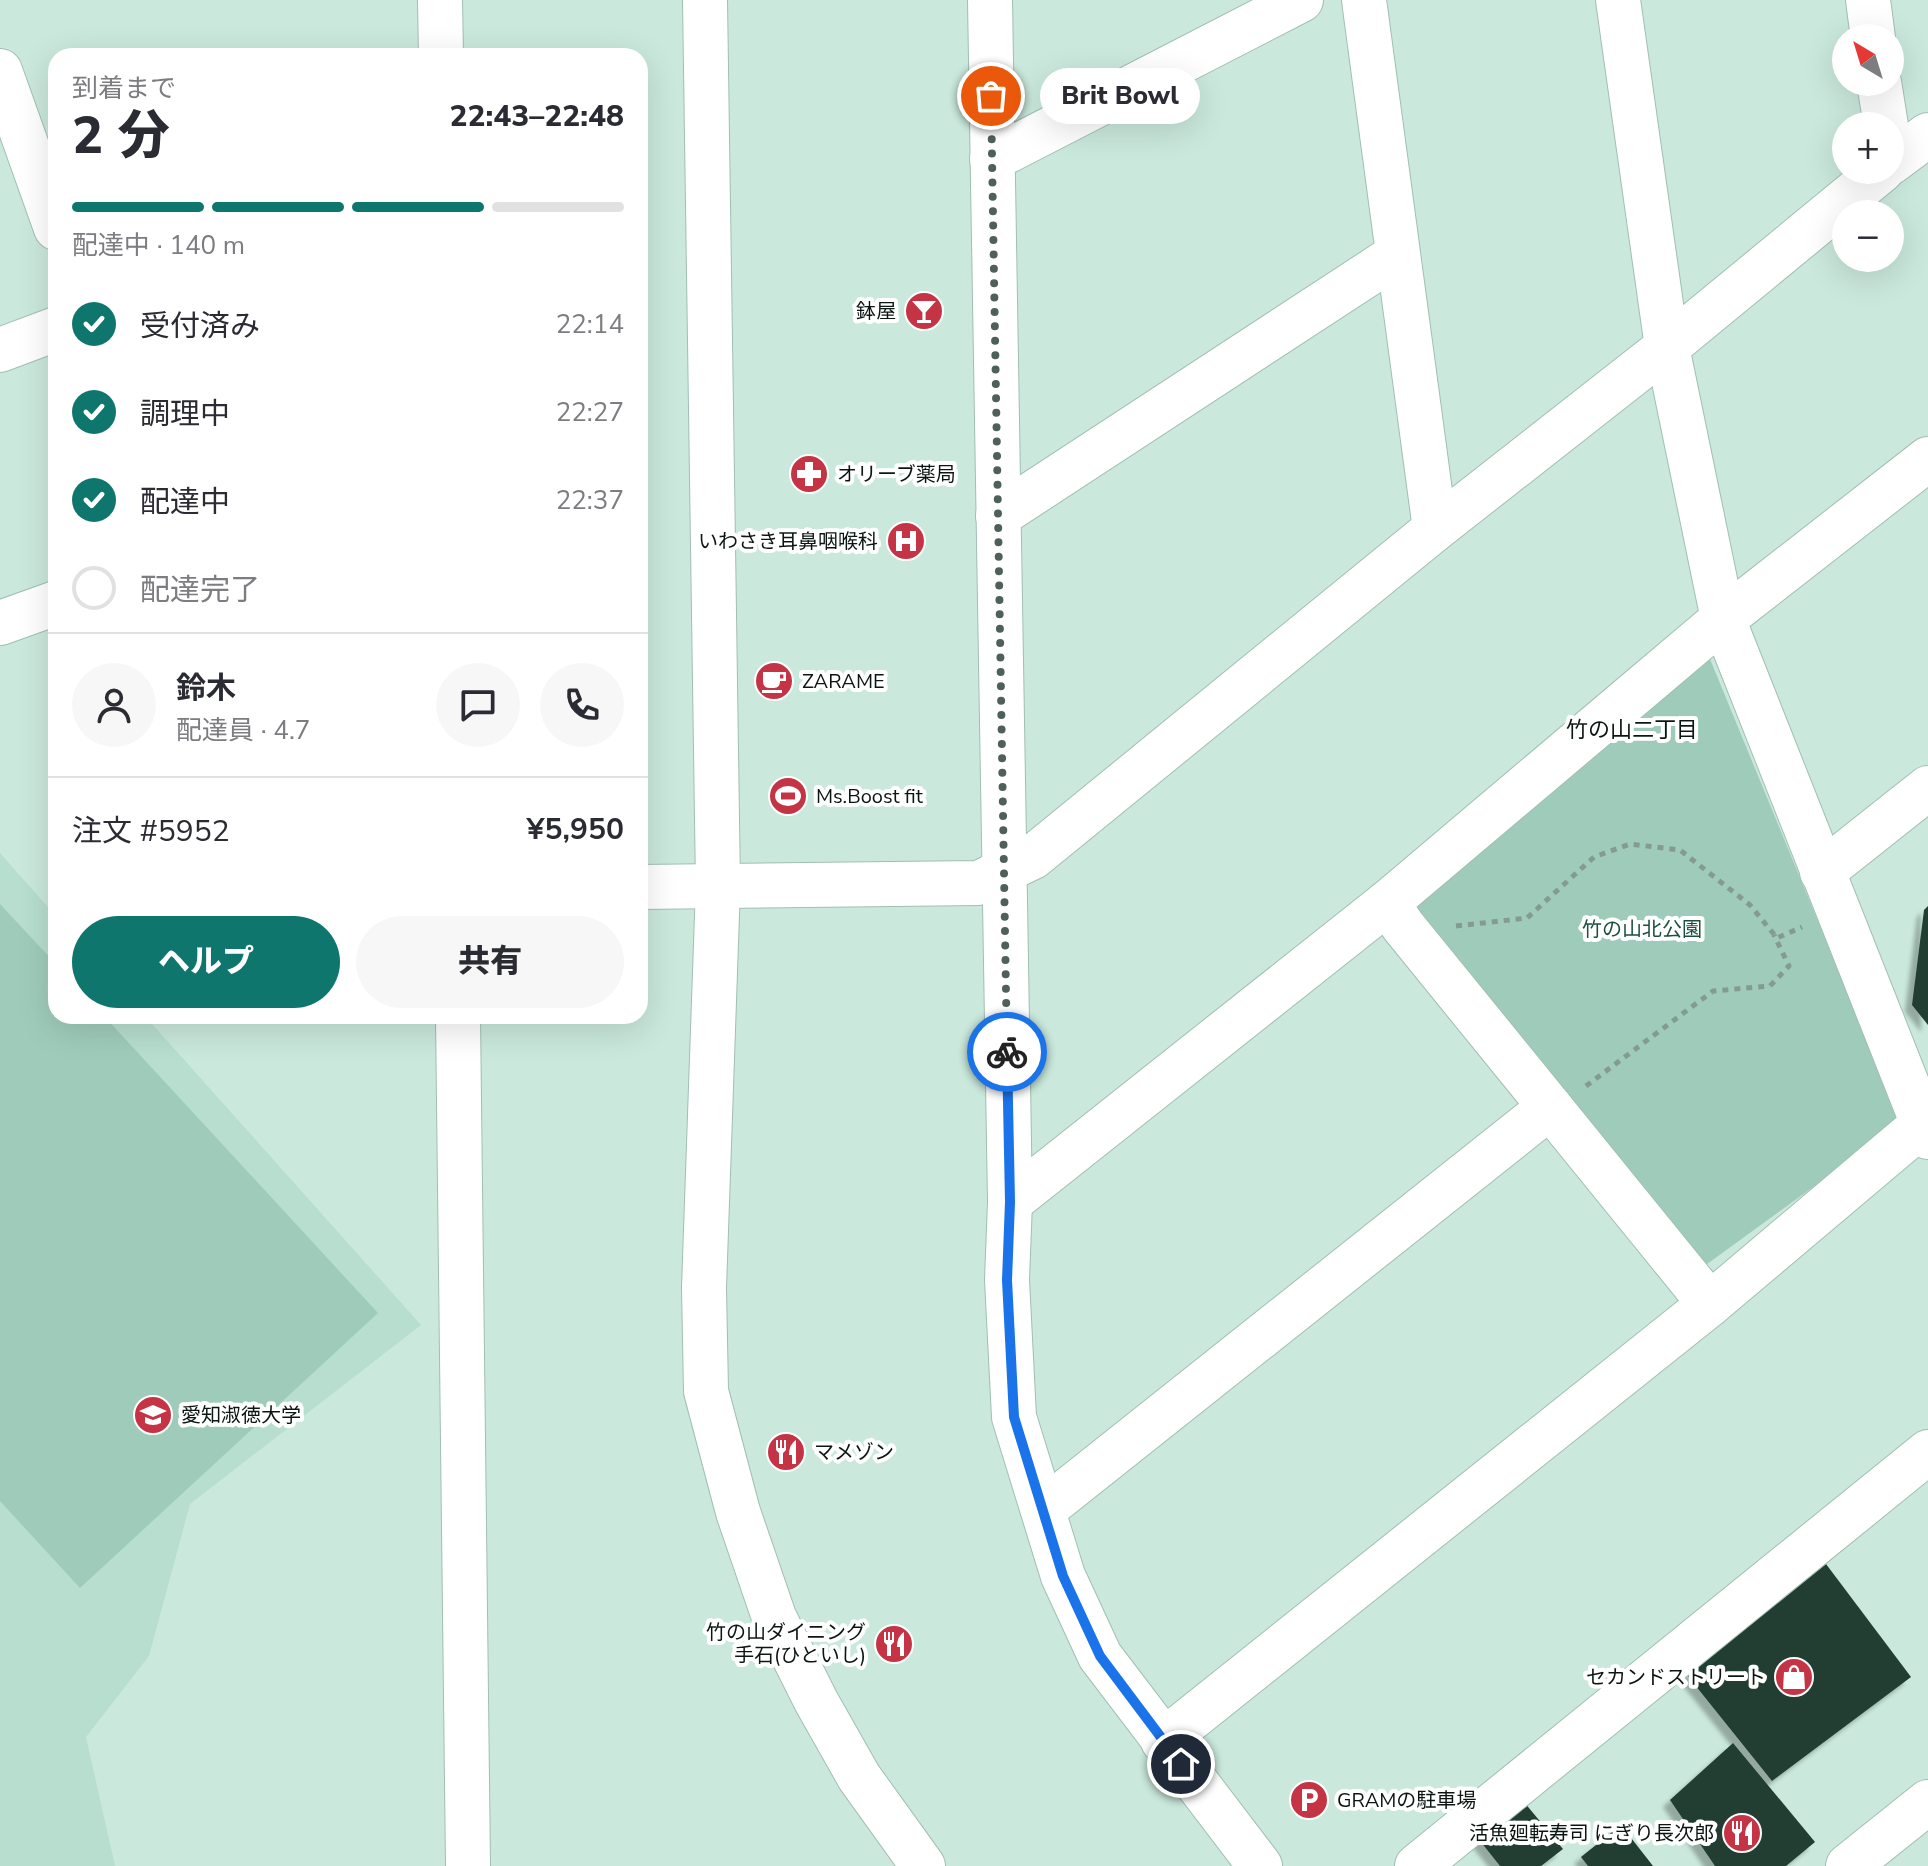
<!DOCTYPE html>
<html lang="ja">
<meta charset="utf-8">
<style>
:root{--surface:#fff;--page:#f7f7f7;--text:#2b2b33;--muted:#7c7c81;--line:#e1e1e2;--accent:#0f766e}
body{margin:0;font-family:"Nunito Sans","Noto Sans JP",sans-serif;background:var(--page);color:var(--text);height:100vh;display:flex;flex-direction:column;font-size:30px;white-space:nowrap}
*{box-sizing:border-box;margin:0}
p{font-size:26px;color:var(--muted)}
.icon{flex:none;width:44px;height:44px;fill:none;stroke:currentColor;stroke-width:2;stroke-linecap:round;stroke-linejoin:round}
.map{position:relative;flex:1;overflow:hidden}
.panel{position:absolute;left:48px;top:48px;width:600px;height:976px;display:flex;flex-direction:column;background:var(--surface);border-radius:24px;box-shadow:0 8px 32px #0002}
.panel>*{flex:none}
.needle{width:52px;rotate:322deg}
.controls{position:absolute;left:1832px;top:24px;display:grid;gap:16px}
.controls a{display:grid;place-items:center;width:72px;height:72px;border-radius:50%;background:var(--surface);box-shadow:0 8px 32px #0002;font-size:40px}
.pin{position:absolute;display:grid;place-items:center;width:68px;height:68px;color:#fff;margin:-34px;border:4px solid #fff;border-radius:50%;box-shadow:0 2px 8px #0007}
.courier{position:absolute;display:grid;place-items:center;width:80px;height:80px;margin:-40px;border:6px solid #1a73e8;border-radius:50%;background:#fff;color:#222;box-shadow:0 2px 10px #0007}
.bubble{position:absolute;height:56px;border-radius:28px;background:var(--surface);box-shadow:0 8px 32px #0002;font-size:26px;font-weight:800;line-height:56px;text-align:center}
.summary em{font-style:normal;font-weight:800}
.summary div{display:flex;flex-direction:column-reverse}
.summary{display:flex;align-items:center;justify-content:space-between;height:136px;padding:0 24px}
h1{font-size:52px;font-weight:800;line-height:60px}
.bar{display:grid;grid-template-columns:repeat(4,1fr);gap:12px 8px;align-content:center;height:96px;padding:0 24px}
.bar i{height:10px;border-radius:6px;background:var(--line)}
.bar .on{background:var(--accent)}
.bar p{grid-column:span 4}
.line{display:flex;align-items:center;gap:20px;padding:0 24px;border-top:2px solid var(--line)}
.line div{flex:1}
.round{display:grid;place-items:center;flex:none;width:84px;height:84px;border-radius:42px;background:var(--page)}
ol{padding:0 24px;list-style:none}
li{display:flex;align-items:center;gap:24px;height:88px}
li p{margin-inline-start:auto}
li .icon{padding:8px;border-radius:50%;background:var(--accent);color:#fff;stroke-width:4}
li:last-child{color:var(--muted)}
li i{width:44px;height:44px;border:4px solid var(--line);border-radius:50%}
.button{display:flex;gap:16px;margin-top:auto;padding:16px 24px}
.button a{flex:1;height:92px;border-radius:48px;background:var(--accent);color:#fff;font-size:32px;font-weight:800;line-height:92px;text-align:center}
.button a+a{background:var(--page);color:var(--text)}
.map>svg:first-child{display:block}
.built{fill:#b7decf}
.green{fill:#9fccba}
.building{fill:#223c32;filter:url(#shadow)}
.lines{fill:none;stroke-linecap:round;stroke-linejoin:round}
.minor-casing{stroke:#a1bfb3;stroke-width:46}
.tertiary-casing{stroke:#a1bfb3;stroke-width:46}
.path{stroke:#849b92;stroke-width:5;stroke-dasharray:6 6;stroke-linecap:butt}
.minor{stroke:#fff;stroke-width:44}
.tertiary{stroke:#fff;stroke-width:44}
.done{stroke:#4e6059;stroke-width:8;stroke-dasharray:0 14.4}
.route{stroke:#1a73e8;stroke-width:10}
.labels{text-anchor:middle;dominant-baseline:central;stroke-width:8;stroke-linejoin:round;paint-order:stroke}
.poi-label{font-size:20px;fill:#0b1612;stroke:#fff;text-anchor:start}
.park-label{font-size:20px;fill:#1b4f3e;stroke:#fff}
.neighbourhood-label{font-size:22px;fill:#0b1612;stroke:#fff}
</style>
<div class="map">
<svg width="1928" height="1866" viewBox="0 0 1928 1866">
<defs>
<filter id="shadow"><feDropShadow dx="-7" dy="7" stdDeviation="2" flood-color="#0004"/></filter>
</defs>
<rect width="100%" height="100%" fill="#cae8dc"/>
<polygon class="built" points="0,853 56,916 56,1016 145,1016 421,1325 190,1504 149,1656 86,1737 115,1866 0,1866"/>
<g class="green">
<polygon points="1710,659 1901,1123 1703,1267 1409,906"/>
<polygon points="0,904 56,964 56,1016 104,1016 378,1313 80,1588 0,1501"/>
</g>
<g class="building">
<polygon points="1928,906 1928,1025 1912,1005 1924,910"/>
<polygon points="1826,1564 1911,1677 1772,1781 1687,1675"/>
<polygon points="1733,1743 1815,1842 1786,1866 1715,1866 1670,1800"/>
<polygon points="1514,1790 1563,1849 1541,1866 1500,1866 1469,1827"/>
<polygon points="1621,1825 1653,1866 1588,1866 1581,1857"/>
</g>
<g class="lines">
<defs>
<g id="minor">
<polyline points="440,0 441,56"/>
<polyline points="990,0 1010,1202 1007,1280 1014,1417 1063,1576 1100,1656 1260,1866"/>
<polyline points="1364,0 1435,529"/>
<polyline points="1618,0 1667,347 1723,619 1928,1137"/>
<polyline points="1868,0 1873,38"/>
<polyline points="0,71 56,228"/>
<polyline points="1879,82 1886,126"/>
<polyline points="992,159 1301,0"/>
<polyline points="1890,163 1928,135"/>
<polyline points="0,350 56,329"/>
<polyline points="998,516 1397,255"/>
<polyline points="0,623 56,603"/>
<polyline points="1822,872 1928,788"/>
<polyline points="640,887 979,883 1033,857 1435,529 1667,347 1882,170"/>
<polyline points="1387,903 1403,926 1710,1304"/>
<polyline points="458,1016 468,1866"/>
<polyline points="1010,1202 1387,903 1723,619 1928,459"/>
<polyline points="1043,1510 1550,1107"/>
<polyline points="1163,1741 1710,1304 1922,1125"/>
<polyline points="1417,1866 1928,1452"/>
</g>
<g id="tertiary">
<polyline points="705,0 718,886 704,1288 706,1391 738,1512 774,1617 816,1701 859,1777 923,1866"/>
<polyline points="1848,1866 1928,1802"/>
</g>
</defs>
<use href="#minor" class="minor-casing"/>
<use href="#tertiary" class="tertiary-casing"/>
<g class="path">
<polyline points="1456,926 1527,918 1594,857 1630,844 1680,850 1750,905 1777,938 1802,927"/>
<polyline points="1586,1086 1713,991 1770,986 1789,966 1774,935"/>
</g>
<use href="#minor" class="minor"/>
<use href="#tertiary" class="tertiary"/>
</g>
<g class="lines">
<polyline class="done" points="991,96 1007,1052"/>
<polyline class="route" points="1007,1052 1010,1202 1007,1280 1014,1417 1063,1576 1100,1656 1181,1764"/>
</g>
<defs>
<symbol id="bar-disc" viewBox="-11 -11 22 22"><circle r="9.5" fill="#c43445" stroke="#fff"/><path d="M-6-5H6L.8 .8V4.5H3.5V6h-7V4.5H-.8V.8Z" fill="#fff"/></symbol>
<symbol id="pharmacy-disc" viewBox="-11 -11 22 22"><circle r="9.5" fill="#c43445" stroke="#fff"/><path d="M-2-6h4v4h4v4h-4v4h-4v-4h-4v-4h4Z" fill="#fff"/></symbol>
<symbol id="hospital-disc" viewBox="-11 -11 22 22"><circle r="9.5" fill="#c43445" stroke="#fff"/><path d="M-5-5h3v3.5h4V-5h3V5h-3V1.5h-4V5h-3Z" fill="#fff"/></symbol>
<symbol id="cafe-disc" viewBox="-11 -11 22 22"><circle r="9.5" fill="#c43445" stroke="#fff"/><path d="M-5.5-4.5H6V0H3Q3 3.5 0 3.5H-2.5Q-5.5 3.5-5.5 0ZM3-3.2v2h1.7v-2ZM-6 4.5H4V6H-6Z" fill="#fff"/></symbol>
<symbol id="stadium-disc" viewBox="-11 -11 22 22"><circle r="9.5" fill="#c43445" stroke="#fff"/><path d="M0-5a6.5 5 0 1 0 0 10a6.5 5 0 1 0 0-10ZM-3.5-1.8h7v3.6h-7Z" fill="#fff"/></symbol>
<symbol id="university-disc" viewBox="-11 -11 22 22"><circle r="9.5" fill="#c43445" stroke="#fff"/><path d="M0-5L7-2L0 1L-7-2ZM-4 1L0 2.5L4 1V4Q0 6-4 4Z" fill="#fff"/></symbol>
<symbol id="restaurant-disc" viewBox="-11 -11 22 22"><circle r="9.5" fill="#c43445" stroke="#fff"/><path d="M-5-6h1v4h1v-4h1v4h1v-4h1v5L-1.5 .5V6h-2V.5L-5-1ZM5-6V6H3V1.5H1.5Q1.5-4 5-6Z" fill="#fff"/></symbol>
<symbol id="shop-disc" viewBox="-11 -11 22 22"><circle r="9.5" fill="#c43445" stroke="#fff"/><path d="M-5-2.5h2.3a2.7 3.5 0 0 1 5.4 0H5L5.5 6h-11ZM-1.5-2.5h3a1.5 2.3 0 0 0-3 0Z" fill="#fff"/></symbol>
<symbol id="parking-disc" viewBox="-11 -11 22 22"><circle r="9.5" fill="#c43445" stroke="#fff"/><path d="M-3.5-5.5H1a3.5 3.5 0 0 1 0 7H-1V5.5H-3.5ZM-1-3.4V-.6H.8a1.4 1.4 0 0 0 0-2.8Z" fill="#fff"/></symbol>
</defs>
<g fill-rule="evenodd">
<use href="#bar-disc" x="902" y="289" width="44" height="44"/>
<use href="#pharmacy-disc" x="787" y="452" width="44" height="44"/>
<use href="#hospital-disc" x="884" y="519" width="44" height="44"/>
<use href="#cafe-disc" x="752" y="659" width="44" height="44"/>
<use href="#stadium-disc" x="766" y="774" width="44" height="44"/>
<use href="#university-disc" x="131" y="1393" width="44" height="44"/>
<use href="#restaurant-disc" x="764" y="1430" width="44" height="44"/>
<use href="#restaurant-disc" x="872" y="1622" width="44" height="44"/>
<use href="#shop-disc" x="1772" y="1655" width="44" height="44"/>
<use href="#parking-disc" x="1287" y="1778" width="44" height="44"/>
<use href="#restaurant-disc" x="1720" y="1811" width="44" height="44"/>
</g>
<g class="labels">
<g class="poi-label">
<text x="896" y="311" text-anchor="end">鉢屋</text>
<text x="837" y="474">オリーブ薬局</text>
<text x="878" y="541" text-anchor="end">いわさき耳鼻咽喉科</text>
<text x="802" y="681">ZARAME</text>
<text x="816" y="796">Ms.Boost fit</text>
<text x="181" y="1415">愛知淑徳大学</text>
<text x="814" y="1452">マメゾン</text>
<text x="866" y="1632" text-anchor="end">竹の山ダイニング<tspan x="866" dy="23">手石(ひといし)</tspan></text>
<text x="1766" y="1677" text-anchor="end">セカンドストリート</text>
<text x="1337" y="1800">GRAMの駐車場</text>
<text x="1714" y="1833" text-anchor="end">活魚廻転寿司 にぎり長次郎</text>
</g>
<g class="park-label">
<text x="1642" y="929">竹の山北公園</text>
</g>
<g class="neighbourhood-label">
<text x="1632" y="730">竹の山二丁目</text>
</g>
</g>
</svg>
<div class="controls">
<a><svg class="needle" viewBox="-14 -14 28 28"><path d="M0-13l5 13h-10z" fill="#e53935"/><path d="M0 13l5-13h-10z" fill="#7c7c81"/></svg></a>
<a>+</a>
<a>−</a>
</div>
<div class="pin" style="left:991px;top:96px;background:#ea580c"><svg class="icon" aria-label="bag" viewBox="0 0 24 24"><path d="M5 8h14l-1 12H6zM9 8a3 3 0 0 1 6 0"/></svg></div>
<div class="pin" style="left:1181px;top:1764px;background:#1f2937"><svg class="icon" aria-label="home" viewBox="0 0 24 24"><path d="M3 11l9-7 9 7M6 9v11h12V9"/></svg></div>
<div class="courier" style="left:1007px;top:1052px"><svg class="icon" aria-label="bike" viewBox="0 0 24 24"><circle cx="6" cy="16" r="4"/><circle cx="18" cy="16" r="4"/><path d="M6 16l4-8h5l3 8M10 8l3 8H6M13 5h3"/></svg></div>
<div class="bubble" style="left:1040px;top:68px;width:160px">Brit Bowl</div>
<section class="panel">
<div class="summary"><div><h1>2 分</h1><p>到着まで</p></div><em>22:43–22:48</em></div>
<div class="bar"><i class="on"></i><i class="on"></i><i class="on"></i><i></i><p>配達中 · 140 m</p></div>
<ol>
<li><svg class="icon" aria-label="check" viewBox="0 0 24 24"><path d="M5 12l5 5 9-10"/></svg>受付済み<p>22:14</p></li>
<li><svg class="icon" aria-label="check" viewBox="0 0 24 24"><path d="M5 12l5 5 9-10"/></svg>調理中<p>22:27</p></li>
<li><svg class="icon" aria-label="check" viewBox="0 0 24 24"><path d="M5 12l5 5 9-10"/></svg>配達中<p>22:37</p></li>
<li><i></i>配達完了</li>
</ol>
<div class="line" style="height:144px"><a class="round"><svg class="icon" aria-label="person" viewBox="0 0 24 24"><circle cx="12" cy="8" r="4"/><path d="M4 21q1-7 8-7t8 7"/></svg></a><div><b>鈴木</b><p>配達員 · 4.7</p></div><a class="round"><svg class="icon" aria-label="chat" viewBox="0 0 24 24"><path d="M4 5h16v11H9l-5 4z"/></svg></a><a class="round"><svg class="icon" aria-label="phone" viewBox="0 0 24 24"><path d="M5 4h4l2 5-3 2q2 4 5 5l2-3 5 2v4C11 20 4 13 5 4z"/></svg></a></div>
<div class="line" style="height:104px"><div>注文 #5952</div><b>¥5,950</b></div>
<div class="button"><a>ヘルプ</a><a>共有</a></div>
</section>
</div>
